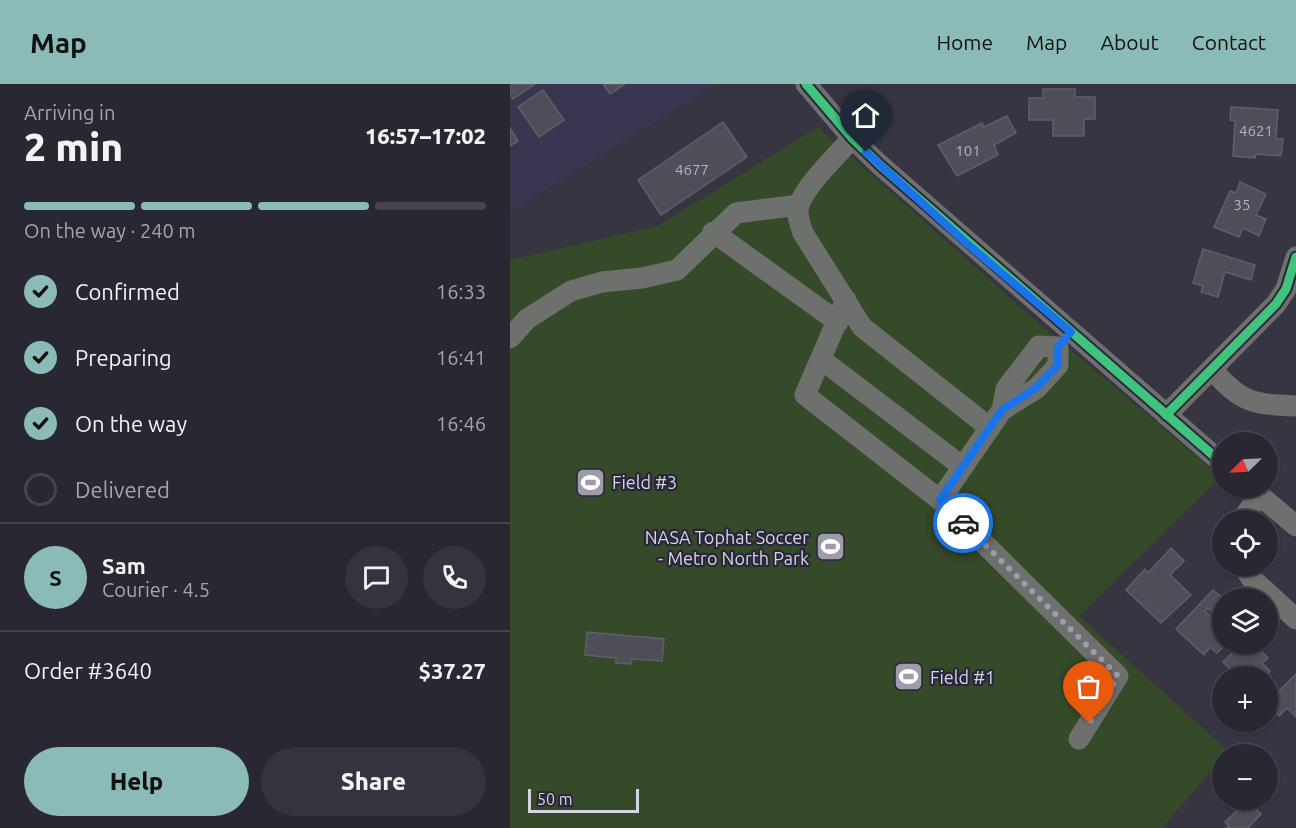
<!DOCTYPE html>
<meta charset="utf-8">
<style>
:root{--surface:#292832;--page:#35343e;--text:#f1f3f6;--muted:#a5a6ac;--line:#45444d;--accent:#8bbbb9}
body{margin:0;font-family:Ubuntu,sans-serif;background:var(--page);color:var(--text);height:100vh;display:flex;flex-direction:column;font-size:22px;white-space:nowrap}
*{box-sizing:border-box;margin:0}
p{font-size:20px;color:var(--muted)}
.icon{flex:none;width:33px;height:33px;fill:none;stroke:currentColor;stroke-width:2;stroke-linecap:round;stroke-linejoin:round}
.map{position:relative;flex:1;overflow:hidden}
.drawer{display:flex;flex-direction:column;background:var(--surface);width:510px}
.drawer>*{flex:none}
.needle{width:39px;rotate:246deg}
.controls{position:absolute;left:702px;top:348px;display:grid;gap:12px}
.controls a{display:grid;place-items:center;width:66px;height:66px;border-radius:50%;background:var(--surface);box-shadow:0 2px 4px #0004,0 0 0 2px var(--line);font-size:30px}
.scale{position:absolute;left:18px;bottom:15px;width:111px;box-sizing:border-box;padding-left:6px;border:3px solid #d5d4e2;border-top:0;font-size:16px;line-height:21px;white-space:nowrap;color:#d5d4e2;-webkit-text-stroke:4px #29263c;paint-order:stroke}
.pin{position:absolute;display:grid;place-items:center;width:51px;height:51px;color:#fff;margin:-62px -26px;border-radius:50% 50% 50% 0;rotate:-45deg;box-shadow:0 0 6px #0007}
.pin .icon{rotate:45deg}
.courier{position:absolute;display:grid;place-items:center;width:60px;height:60px;margin:-30px;border:4px solid #1a73e8;border-radius:50%;background:#fff;color:#222;box-shadow:0 2px 8px #0007}
.summary em{font-style:normal;font-weight:800}
.summary div{display:flex;flex-direction:column-reverse}
.summary{display:flex;align-items:center;justify-content:space-between;height:102px;padding:0 24px}
h1{font-size:39px;font-weight:800;line-height:45px}
.bar{display:grid;grid-template-columns:repeat(4,1fr);gap:9px 6px;align-content:center;height:72px;padding:0 24px}
.bar i{height:8px;border-radius:4px;background:var(--line)}
.bar .selected{background:var(--accent)}
.bar p{grid-column:span 4}
.line{display:flex;align-items:center;gap:15px;padding:0 24px;border-top:2px solid var(--line)}
.line div{flex:1}
.round{display:grid;place-items:center;flex:none;width:63px;height:63px;border-radius:32px;background:var(--page)}
ol{padding:0 24px;list-style:none}
li{display:flex;align-items:center;gap:18px;height:66px}
li p{margin-inline-start:auto}
li .icon{padding:6px;border-radius:50%;background:var(--accent);color:#111;stroke-width:4}
li:last-child{color:var(--muted)}
li i{width:33px;height:33px;border:3px solid var(--line);border-radius:50%}
.action{display:flex;gap:12px;margin-top:auto;padding:12px 24px}
.action a{flex:1;height:69px;border-radius:36px;background:var(--accent);color:#111;font-size:24px;font-weight:800;line-height:69px;text-align:center}
.action a+a{background:var(--page);color:var(--text)}
header{display:flex;align-items:center;gap:36px;box-sizing:border-box;height:84px;padding:0 30px;background:var(--accent);color:#111}
header strong{font-size:28px}
nav{display:flex;gap:33px;margin-inline-start:auto;font-size:21px}
main{display:flex;flex:1;min-height:0}
.map>svg:first-child{display:block}
.built{fill:#393651}
.green{fill:#354a28}
.building{fill:#4f4d57;stroke:#605e6a;stroke-width:1.5}
.lines{fill:none;stroke-linecap:round;stroke-linejoin:round}
.minor{stroke:#6e706e;stroke-width:21}
.cycleway-casing{stroke:#29263c;stroke-width:13}
.cycleway{stroke:#40c37c;stroke-width:9}
.done{stroke:#9e9caa;stroke-width:6;stroke-dasharray:0 10.8}
.route{stroke:#1a73e8;stroke-width:8}
.labels{text-anchor:middle;dominant-baseline:central;stroke-width:4.5;stroke-linejoin:round;paint-order:stroke}
.number-label{font-size:15px;fill:#b4b2bf}
.poi-label{font-size:18px;fill:#d5d4e2;stroke:#29263c;text-anchor:start}
</style>
<header>
<strong>Map</strong>
<nav><a>Home</a><a>Map</a><a>About</a><a>Contact</a></nav>
</header>
<main>
<section class="drawer">
<div class="summary"><div><h1>2 min</h1><p>Arriving in</p></div><em>16:57–17:02</em></div>
<div class="bar"><i class="selected"></i><i class="selected"></i><i class="selected"></i><i></i><p>On the way · 240 m</p></div>
<ol>
<li><svg class="icon" aria-label="check" viewBox="0 0 24 24"><path d="M5 12l5 5 9-10"/></svg>Confirmed<p>16:33</p></li>
<li><svg class="icon" aria-label="check" viewBox="0 0 24 24"><path d="M5 12l5 5 9-10"/></svg>Preparing<p>16:41</p></li>
<li><svg class="icon" aria-label="check" viewBox="0 0 24 24"><path d="M5 12l5 5 9-10"/></svg>On the way<p>16:46</p></li>
<li><i></i>Delivered</li>
</ol>
<div class="line" style="height:108px"><b class="round" style="background:var(--accent);color:#111">S</b><div><b>Sam</b><p>Courier · 4.5</p></div><a class="round"><svg class="icon" aria-label="chat" viewBox="0 0 24 24"><path d="M4 5h16v11H9l-5 4z"/></svg></a><a class="round"><svg class="icon" aria-label="phone" viewBox="0 0 24 24"><path d="M5 4h4l2 5-3 2q2 4 5 5l2-3 5 2v4C11 20 4 13 5 4z"/></svg></a></div>
<div class="line" style="height:78px"><div>Order #3640</div><b>$37.27</b></div>
<div class="action"><a>Help</a><a>Share</a></div>
</section>
<div class="map">
<svg width="786" height="744" viewBox="0 0 786 744">
<rect width="100%" height="100%" fill="#373542"/>
<polygon class="built" points="0,0 206,0 0,128"/>
<polygon class="green" points="308,43 519,231 711,393 569,532 718,667 652,744 0,744 0,176 148,142"/>
<g class="building">
<polygon points="0,0 25,0 3,15 0,10"/>
<polygon points="93,0 115,0 100,10"/>
<polygon points="533,5 565,5 565,13 585,13 585,35 574,35 574,52 543,52 543,36 519,36 519,14 533,14"/>
<polygon points="33,6 54,36 29,53 8,23"/>
<polygon points="721,23 768,26 766,55 773,55 771,72 746,70 745,74 723,72 725,37 720,36"/>
<polygon points="497,32 506,49 484,61 488,71 447,92 428,61 472,39 474,43"/>
<polygon points="213,38 237,73 151,131 128,96"/>
<polygon points="0,44 8,57 0,62"/>
<polygon points="730,98 756,110 746,131 756,135 749,152 733,144 729,153 704,143 720,107 726,109"/>
<polygon points="693,165 745,181 741,196 715,188 708,213 691,208 693,202 683,199"/>
<polygon points="661,464 674,477 660,491 681,511 651,539 616,506 635,485 638,489"/>
<polygon points="703,506 713,514 712,520 704,530 698,524 695,527 712,544 712,560 716,560 707,569 700,563 694,571 666,545"/>
<polygon points="758,546 763,553 758,558"/>
<polygon points="77,548 154,555 152,577 122,575 121,580 106,579 106,574 75,571"/>
<polygon points="732,560 756,560 750,566 758,574 752,579 760,587 755,592 727,592 713,578"/>
<polygon points="786,590 786,633 777,624 769,632 758,618"/>
<polygon points="738,716 751,730 738,744 716,744 719,742 715,738"/>
</g>
<g class="lines">
<g class="minor">
<polyline points="296,0 342,54 370,81 712,379"/>
<path d="M 342,54 C 327,72 297,99 289,121 C 286,130 290,140 293,149 L 352,243 L 480,344"/>
<polyline points="203,148 328,238"/>
<polyline points="336,216 295,311 430,416 492,326 527,304 548,281 548,263 529,262 496,305 492,326"/>
<polyline points="0,254 17,235 61,207 92,198 132,194 167,186 226,129 289,121"/>
<polyline points="312,276 453,383"/>
<path d="M 702,285 C 731,319 742,320 786,322"/>
<polyline points="656,331 766,220 776,205 786,173"/>
<polyline points="741,404 786,442"/>
<polyline points="430,416 608,592 569,655"/>
<polyline points="732,436 749,411"/>
<polyline points="733,482 741,494 786,535"/>
</g>
<defs>
<g id="cycleway">
<polyline points="296,0 342,54 370,81 712,379"/>
<polyline points="656,331 766,220 776,205 786,173"/>
</g>
</defs>
<use href="#cycleway" class="cycleway-casing"/>
<use href="#cycleway" class="cycleway"/>
</g>
<g class="lines">
<polyline class="done" points="453,439 608,592 579,639"/>
<polyline class="route" points="356,68 454,157 561,248 548,263 548,281 526,304 492,326 430,416 453,439"/>
</g>
<defs>
<symbol id="stadium-square" viewBox="-11 -11 22 22"><rect x="-9" y="-9" width="18" height="18" rx="4" fill="#9e9caa" stroke="#29263c"/><path d="M0-5a6.5 5 0 1 0 0 10a6.5 5 0 1 0 0-10ZM-3.5-1.8h7v3.6h-7Z" fill="#fff"/></symbol>
</defs>
<g fill-rule="evenodd">
<use href="#stadium-square" x="64" y="382" width="33" height="33"/>
<use href="#stadium-square" x="304" y="446" width="33" height="33"/>
<use href="#stadium-square" x="382" y="576" width="33" height="33"/>
</g>
<g class="labels">
<g class="number-label">
<text x="746" y="46">4621</text>
<text x="458" y="66">101</text>
<text x="182" y="85">4677</text>
<text x="732" y="120">35</text>
</g>
<g class="poi-label">
<text x="102" y="398">Field #3</text>
<text x="299" y="453" text-anchor="end">NASA Tophat Soccer<tspan x="299" dy="21">- Metro North Park</tspan></text>
<text x="420" y="593">Field #1</text>
</g>
</g>
</svg>
<div class="controls">
<a><svg class="needle" viewBox="-14 -14 28 28"><path d="M0-13l5 13h-10z" fill="#e53935"/><path d="M0 13l5-13h-10z" fill="#a5a6ac"/></svg></a>
<a><svg class="icon" aria-label="locate" viewBox="0 0 24 24"><circle cx="12" cy="12" r="6"/><path d="M12 2v4M12 18v4M2 12h4M18 12h4"/></svg></a>
<a><svg class="icon" aria-label="layers" viewBox="0 0 24 24"><path d="M12 4l9 5-9 5-9-5zM3 14l9 5 9-5"/></svg></a>
<a>+</a>
<a>−</a>
</div>
<div class="scale">50 m</div>
<div class="pin" style="left:579px;top:639px;background:#ea580c"><svg class="icon" aria-label="bag" viewBox="0 0 24 24"><path d="M5 8h14l-1 12H6zM9 8a3 3 0 0 1 6 0"/></svg></div>
<div class="pin" style="left:356px;top:68px;background:#1f2937"><svg class="icon" aria-label="home" viewBox="0 0 24 24"><path d="M3 11l9-7 9 7M6 9v11h12V9"/></svg></div>
<div class="courier" style="left:453px;top:439px"><svg class="icon" aria-label="car" viewBox="0 0 24 24"><path d="M5 17H2v-5l4-1 3-4h7l3 4 3 1v5h-3M9 17h6M6 11h13"/><circle cx="7" cy="17" r="2"/><circle cx="17" cy="17" r="2"/></svg></div>
</div>
</main>
